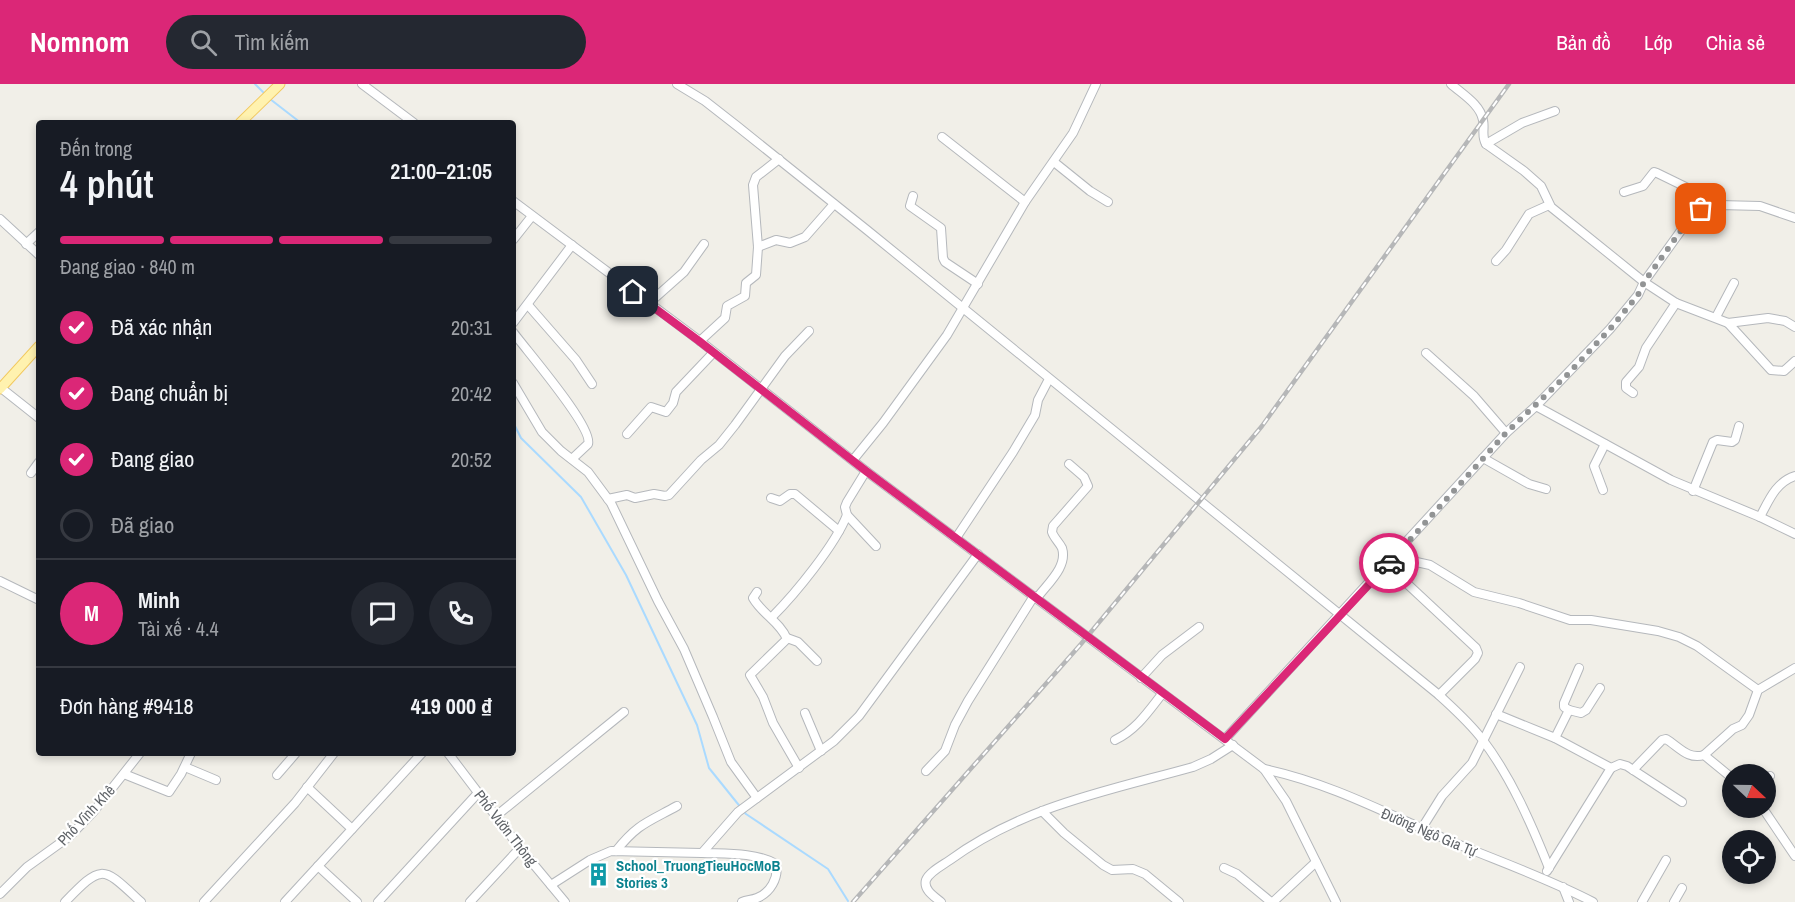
<!DOCTYPE html>
<html lang="vi">
<meta charset="utf-8">
<style>
:root{--surface:#171b24;--page:#242831;--text:#f1f3f6;--muted:#9ea1a6;--line:#363941;--accent:#db2777}
body{margin:0;font-family:"Archivo Narrow",sans-serif;background:var(--page);color:var(--text);height:100vh;display:flex;flex-direction:column;font-size:22px;white-space:nowrap}
*{box-sizing:border-box;margin:0}
p{font-size:20px;color:var(--muted)}
.icon{flex:none;width:33px;height:33px;fill:none;stroke:currentColor;stroke-width:2;stroke-linecap:round;stroke-linejoin:round}
.map{position:relative;flex:1;overflow:hidden}
.sheet{position:absolute;left:36px;top:36px;width:480px;height:636px;display:flex;flex-direction:column;background:var(--surface);border-radius:6px;box-shadow:0 3px 9px #0003}
.sheet>*{flex:none}
.needle{width:39px;rotate:112deg}
.controls{position:absolute;left:1722px;top:680px;display:grid;gap:12px}
.controls a{display:grid;place-items:center;width:54px;height:54px;border-radius:50%;background:var(--surface);box-shadow:0 3px 9px #0003;font-size:30px}
.pin{position:absolute;display:grid;place-items:center;width:51px;height:51px;color:#fff;margin:-26px;border-radius:12px;box-shadow:0 3px 9px #0006}
.courier{position:absolute;display:grid;place-items:center;width:60px;height:60px;margin:-30px;border:4px solid #db2777;border-radius:50%;background:#fff;color:#222;box-shadow:0 2px 8px #0007}
.summary em{font-style:normal;font-weight:600}
.summary div{display:flex;flex-direction:column-reverse}
.summary{display:flex;align-items:center;justify-content:space-between;height:102px;padding:0 24px}
h1{font-size:39px;font-weight:600;line-height:45px}
.bar{display:grid;grid-template-columns:repeat(4,1fr);gap:9px 6px;align-content:center;height:72px;padding:0 24px}
.bar i{height:8px;border-radius:4px;background:var(--line)}
.bar .active{background:var(--accent)}
.bar p{grid-column:span 4}
.line{display:flex;align-items:center;gap:15px;padding:0 24px;border-top:2px solid var(--line)}
.line div{flex:1}
.round{display:grid;place-items:center;flex:none;width:63px;height:63px;border-radius:32px;background:var(--page)}
ol{padding:0 24px;list-style:none}
li{display:flex;align-items:center;gap:18px;height:66px}
li p{margin-inline-start:auto}
li .icon{padding:6px;border-radius:50%;background:var(--accent);color:#fff;stroke-width:4}
li:last-child{color:var(--muted)}
li i{width:33px;height:33px;border:3px solid var(--line);border-radius:50%}
header{display:flex;align-items:center;gap:36px;box-sizing:border-box;height:84px;padding:0 30px;background:var(--accent);color:#fff}
header strong{font-size:28px}
nav{display:flex;gap:33px;margin-inline-start:auto;font-size:21px}
.search{width:420px;height:54px;background:var(--page);display:flex;align-items:center;gap:15px;box-sizing:border-box;padding:0 21px;border-radius:33px;color:var(--muted);font-size:22px}
.map>svg:first-child{display:block}
.lines{fill:none;stroke-linecap:round;stroke-linejoin:round}
.stream{stroke:#aadaff;stroke-width:2}
.minor-casing{stroke:#b5b8bc;stroke-width:10}
.major-casing{stroke:#f2c960;stroke-width:11}
.minor{stroke:#fff;stroke-width:8}
.major{stroke:#fff2af;stroke-width:9}
.rail-casing{stroke:#b6b7b8;stroke-width:4.5}
.rail{stroke:#fff;stroke-width:2;stroke-dasharray:7;stroke-linecap:butt}
.done{stroke:#929495;stroke-width:6;stroke-dasharray:0 10.8}
.route{stroke:#db2777;stroke-width:8}
.labels{text-anchor:middle;dominant-baseline:central;stroke-width:4.5;stroke-linejoin:round;paint-order:stroke}
.street-label{font-size:15px;fill:#5f6368;stroke:#fff}
.culture-label{font-size:15px;font-weight:bold;fill:#0d838f;stroke:#fff;text-anchor:start}
</style>
<header>
<strong>Nomnom</strong>
<div class="search"><svg class="icon" aria-label="search" viewBox="0 0 24 24"><circle cx="10" cy="10" r="6"/><path d="M15 15l6 6"/></svg>Tìm kiếm</div>
<nav><a>Bản đồ</a><a>Lớp</a><a>Chia sẻ</a></nav>
</header>
<div class="map">
<svg width="1795" height="818" viewBox="0 0 1795 818">
<rect width="100%" height="100%" fill="#f1efe8"/>
<g class="lines">
<g class="stream">
<polyline points="255,0 266,11"/>
<polyline points="270,15 301,39"/>
<polyline points="513,338 521,354 581,413 626,491 697,641 709,684 746,730 828,785 848,817"/>
</g>
<defs>
<g id="minor">
<polyline points="362,0 414,39"/>
<path d="M 677,0 L 705,17 L 737,42 L 867,146 L 1439,611 C 1454,625 1469,638 1482,655 C 1511,693 1531,739 1549,784"/>
<path d="M 1451,0 C 1462,10 1480,20 1483,36 C 1485,45 1481,52 1486,60 L 1524,87 L 1541,102 L 1551,123 L 1644,198 L 1676,219 L 1728,239 L 1768,234 L 1785,237 L 1795,243"/>
<polyline points="942,53 1025,118"/>
<polyline points="1486,60 1522,39 1555,27"/>
<polyline points="1054,78 1090,107 1108,118"/>
<polyline points="1624,108 1643,102 1654,88 1657,89 1696,108 1700,113 1702,124"/>
<polyline points="913,112 910,122 941,144 943,174 945,178 978,200"/>
<polyline points="513,117 700,257 866,387 1264,685 1286,717 1336,818"/>
<polyline points="0,135 39,171"/>
<polyline points="513,156 532,132"/>
<polyline points="26,160 39,148"/>
<polyline points="758,163 776,156 790,159 805,153 834,120"/>
<polyline points="1496,177 1506,166 1529,130 1549,121"/>
<polyline points="648,220 684,188 704,160"/>
<polyline points="528,221 576,276 592,300"/>
<polyline points="1716,233 1734,199"/>
<polyline points="513,239 572,161"/>
<polyline points="1728,239 1771,286 1784,287 1795,277"/>
<path d="M 513,248 C 526,266 594,344 588,360 L 572,375"/>
<polyline points="700,257 725,234 727,222 745,212 746,199 756,191 758,163 753,101 756,93 779,75"/>
<polyline points="1426,269 1474,312 1506,349"/>
<polyline points="513,299 542,348 561,367 588,388 611,419 658,517 684,565 713,633 731,678 757,714"/>
<polyline points="1,304 39,334"/>
<polyline points="1633,309 1626,304 1626,298 1639,283 1646,264 1676,219"/>
<polyline points="1536,322 1610,245 1638,211 1644,198 1685,141 1701,125 1719,121 1760,122 1795,134"/>
<polyline points="627,350 651,323 666,328 673,319 676,308 713,269"/>
<polyline points="1483,374 1529,400 1546,405"/>
<polyline points="853,376 883,339 947,251 1025,118 1073,49 1096,0"/>
<polyline points="31,389 39,378"/>
<polyline points="1603,406 1594,382 1605,360"/>
<polyline points="1693,407 1713,358 1717,356 1732,358 1735,356 1739,342"/>
<polyline points="771,414 780,417 790,410 795,410 839,447"/>
<polyline points="608,415 627,411 635,414 654,410 665,412 669,411 701,376 719,361 735,341 785,272 809,247"/>
<polyline points="847,431 876,462"/>
<path d="M 1760,433 C 1769,416 1776,398 1795,392"/>
<polyline points="956,454 1013,368 1035,331 1038,316 1049,295"/>
<polyline points="1394,473 1430,481 1474,508 1519,519 1570,536 1591,536 1658,547 1679,553 1697,562 1758,606"/>
<polyline points="1387,481 1476,564 1478,569 1475,575 1439,611"/>
<polyline points="0,497 39,516"/>
<path d="M 757,508 L 753,514 C 762,530 780,538 787,555 L 750,591 L 763,613 L 773,639 L 799,684"/>
<path d="M 1037,514 C 1047,500 1068,483 1062,464 C 1059,458 1054,454 1052,448 L 1053,442 L 1088,402 L 1084,393 L 1069,380"/>
<path d="M 772,533 C 796,509 835,461 847,431 L 845,423 L 847,418 L 866,387"/>
<polyline points="787,554 798,558 817,577"/>
<polyline points="1141,594 1162,571 1199,543"/>
<polyline points="1569,626 1581,629 1586,626 1600,604"/>
<polyline points="805,629 821,667"/>
<polyline points="1496,630 1555,654 1611,684 1620,680 1627,682 1682,718"/>
<polyline points="1555,654 1569,626 1564,623 1564,619 1579,584"/>
<polyline points="1225,655 1506,349 1536,322 1671,396 1760,433 1795,450"/>
<path d="M 1115,656 C 1136,646 1148,628 1162,610"/>
<polyline points="448,669 520,764 565,818"/>
<polyline points="185,683 216,696"/>
<path d="M 1264,685 C 1328,698 1390,731 1450,757 C 1498,777 1547,794 1593,818"/>
<path d="M 1633,686 L 1662,656 L 1666,655 C 1679,663 1688,676 1704,671"/>
<polyline points="926,687 945,667 955,641 968,617 1034,512"/>
<polyline points="124,690 169,708 181,690 191,669"/>
<polyline points="277,691 296,669"/>
<polyline points="1732,694 1704,671 1733,645 1742,641 1749,631 1758,606 1795,584"/>
<polyline points="1766,695 1770,692"/>
<polyline points="307,703 352,745"/>
<polyline points="1762,723 1795,772"/>
<polyline points="1042,727 1064,749 1103,781 1112,786 1133,785 1145,790 1179,818"/>
<polyline points="496,732 624,628"/>
<polyline points="1422,744 1442,712 1472,679 1520,583"/>
<path d="M 616,767 C 637,740 648,738 677,722"/>
<path d="M 702,769 C 725,770 755,768 776,780 C 779,794 770,809 757,814 C 752,816 747,816 742,818"/>
<polyline points="318,782 357,818"/>
<polyline points="1224,784 1237,790 1271,818"/>
<polyline points="1547,787 1611,684"/>
<polyline points="551,801 590,776 611,767 702,769 738,728 834,657 859,632 978,470"/>
<polyline points="1563,803 1569,818"/>
<polyline points="0,810 27,783 70,752 94,727 140,669"/>
<path d="M 65,818 C 103,779 102,782 141,818"/>
<polyline points="204,818 295,719 334,669"/>
<polyline points="285,818 422,669"/>
<polyline points="378,818 478,709"/>
<polyline points="470,818 520,764"/>
<path d="M 941,818 C 935,813 923,806 926,796 C 929,788 943,781 950,776 C 1024,722 1107,707 1193,683 L 1211,675 L 1233,661"/>
<polyline points="1273,818 1316,778"/>
<polyline points="1642,818 1666,776"/>
<polyline points="1674,818 1682,804"/>
</g>
<g id="major">
<polyline points="240,39 280,0"/>
<polyline points="0,305 39,262"/>
</g>
</defs>
<use href="#minor" class="minor-casing"/>
<use href="#major" class="major-casing"/>
<use href="#minor" class="minor"/>
<use href="#major" class="major"/>
<defs>
<polyline id="rail" points="853,818 1081,560 1262,342 1509,0"/>
</defs>
<use href="#rail" class="rail-casing"/>
<use href="#rail" class="rail"/>
</g>
<g class="lines">
<polyline class="done" points="1389,479 1506,349 1568,290 1610,245 1638,211 1644,198 1685,141 1701,125"/>
<polyline class="route" points="633,208 699,257 866,387 1225,655 1389,479"/>
</g>
<defs>
<symbol id="building-bare" viewBox="-9 -9 18 18"><path d="M-4-6H4V6H1V3H-1V6H-4ZM-2.5-4.3h1.7v1.8h-1.7ZM.8-4.3h1.7v1.8H.8ZM-2.5-1h1.7V.8h-1.7ZM.8-1h1.7V.8H.8Z" fill="#0f9aa8" stroke="#fff" stroke-width="2.5" paint-order="stroke"/></symbol>
</defs>
<g fill-rule="evenodd">
<use href="#building-bare" x="582" y="774" width="33" height="33"/>
</g>
<g class="labels">
<g class="street-label">
<text transform="translate(86 731) rotate(-47)">Phố Vĩnh Khê</text>
<text transform="translate(506 744) rotate(52)">Phố Vườn Thông</text>
<text transform="translate(1429 748) rotate(23)">Đường Ngô Gia Tự</text>
</g>
<g class="culture-label">
<text x="616" y="781">School_TruongTieuHocMoB<tspan x="616" dy="17">Stories 3</tspan></text>
</g>
</g>
</svg>
<div class="controls">
<a><svg class="needle" viewBox="-14 -14 28 28"><path d="M0-13l5 13h-10z" fill="#e53935"/><path d="M0 13l5-13h-10z" fill="#9ea1a6"/></svg></a>
<a><svg class="icon" aria-label="locate" viewBox="0 0 24 24"><circle cx="12" cy="12" r="6"/><path d="M12 2v4M12 18v4M2 12h4M18 12h4"/></svg></a>
</div>
<div class="pin" style="left:1701px;top:125px;background:#ea580c"><svg class="icon" aria-label="bag" viewBox="0 0 24 24"><path d="M5 8h14l-1 12H6zM9 8a3 3 0 0 1 6 0"/></svg></div>
<div class="pin" style="left:633px;top:208px;background:#1f2937"><svg class="icon" aria-label="home" viewBox="0 0 24 24"><path d="M3 11l9-7 9 7M6 9v11h12V9"/></svg></div>
<div class="courier" style="left:1389px;top:479px"><svg class="icon" aria-label="car" viewBox="0 0 24 24"><path d="M5 17H2v-5l4-1 3-4h7l3 4 3 1v5h-3M9 17h6M6 11h13"/><circle cx="7" cy="17" r="2"/><circle cx="17" cy="17" r="2"/></svg></div>
<section class="sheet">
<div class="summary"><div><h1>4 phút</h1><p>Đến trong</p></div><em>21:00–21:05</em></div>
<div class="bar"><i class="active"></i><i class="active"></i><i class="active"></i><i></i><p>Đang giao · 840 m</p></div>
<ol>
<li><svg class="icon" aria-label="check" viewBox="0 0 24 24"><path d="M5 12l5 5 9-10"/></svg>Đã xác nhận<p>20:31</p></li>
<li><svg class="icon" aria-label="check" viewBox="0 0 24 24"><path d="M5 12l5 5 9-10"/></svg>Đang chuẩn bị<p>20:42</p></li>
<li><svg class="icon" aria-label="check" viewBox="0 0 24 24"><path d="M5 12l5 5 9-10"/></svg>Đang giao<p>20:52</p></li>
<li><i></i>Đã giao</li>
</ol>
<div class="line" style="height:108px"><b class="round" style="background:var(--accent);color:#fff">M</b><div><b>Minh</b><p>Tài xế · 4.4</p></div><a class="round"><svg class="icon" aria-label="chat" viewBox="0 0 24 24"><path d="M4 5h16v11H9l-5 4z"/></svg></a><a class="round"><svg class="icon" aria-label="phone" viewBox="0 0 24 24"><path d="M5 4h4l2 5-3 2q2 4 5 5l2-3 5 2v4C11 20 4 13 5 4z"/></svg></a></div>
<div class="line" style="height:78px"><div>Đơn hàng #9418</div><b>419 000 ₫</b></div>
</section>
</div>
